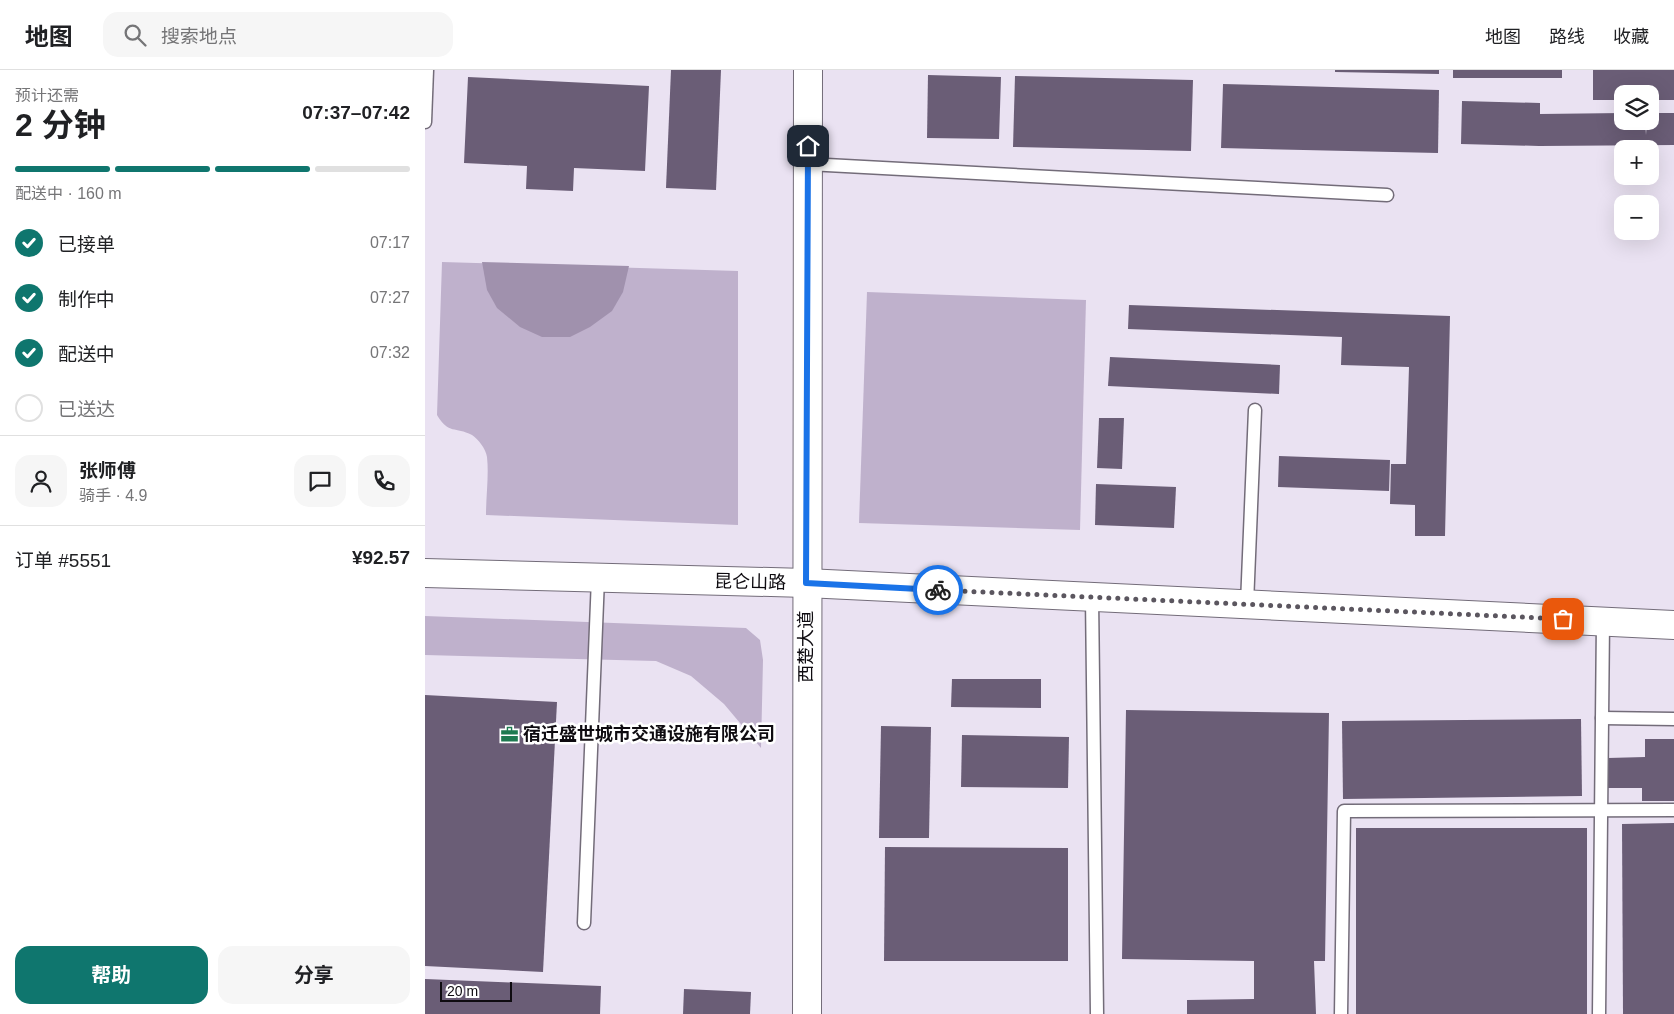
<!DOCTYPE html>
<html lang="zh">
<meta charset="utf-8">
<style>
:root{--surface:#fff;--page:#f6f6f6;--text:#202124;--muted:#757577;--line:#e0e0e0;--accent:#0f766e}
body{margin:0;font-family:Arial,"Noto Sans SC",sans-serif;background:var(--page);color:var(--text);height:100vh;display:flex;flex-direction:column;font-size:19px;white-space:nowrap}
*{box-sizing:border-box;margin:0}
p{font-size:16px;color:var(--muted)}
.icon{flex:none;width:28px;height:28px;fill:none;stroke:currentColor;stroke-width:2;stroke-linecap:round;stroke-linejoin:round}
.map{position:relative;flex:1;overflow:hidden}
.sheet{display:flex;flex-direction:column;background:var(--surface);width:425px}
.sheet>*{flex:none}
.buttons{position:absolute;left:1189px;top:15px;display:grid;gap:10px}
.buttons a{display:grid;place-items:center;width:45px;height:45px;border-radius:10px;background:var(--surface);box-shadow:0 5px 20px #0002;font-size:25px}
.scale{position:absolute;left:15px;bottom:12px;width:72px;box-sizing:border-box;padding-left:5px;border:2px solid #0e0b10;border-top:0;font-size:14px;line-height:18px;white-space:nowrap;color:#0e0b10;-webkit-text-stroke:4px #fff;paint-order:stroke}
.pin{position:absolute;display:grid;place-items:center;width:42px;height:42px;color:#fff;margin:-21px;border-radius:10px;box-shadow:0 2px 8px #0006}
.courier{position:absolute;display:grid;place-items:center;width:50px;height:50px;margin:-25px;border:4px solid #1a73e8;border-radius:50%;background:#fff;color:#222;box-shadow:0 1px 6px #0007}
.summary em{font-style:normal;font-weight:700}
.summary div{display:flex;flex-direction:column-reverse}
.summary{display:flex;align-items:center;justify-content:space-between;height:85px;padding:0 15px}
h1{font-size:32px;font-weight:700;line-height:38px}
.bar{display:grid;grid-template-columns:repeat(4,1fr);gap:8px 5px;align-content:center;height:60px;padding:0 15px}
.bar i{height:6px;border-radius:4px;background:var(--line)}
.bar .active{background:var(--accent)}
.bar p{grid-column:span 4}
.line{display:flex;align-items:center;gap:12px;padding:0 15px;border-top:1px solid var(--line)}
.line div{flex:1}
.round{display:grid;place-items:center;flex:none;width:52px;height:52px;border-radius:15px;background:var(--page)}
ol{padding:0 15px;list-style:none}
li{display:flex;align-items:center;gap:15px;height:55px}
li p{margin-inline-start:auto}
li .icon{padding:5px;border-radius:50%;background:var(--accent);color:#fff;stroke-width:4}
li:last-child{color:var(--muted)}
li i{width:28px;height:28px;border:2px solid var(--line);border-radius:50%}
.cta{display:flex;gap:10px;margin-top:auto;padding:10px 15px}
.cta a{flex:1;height:58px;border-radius:15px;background:var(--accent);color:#fff;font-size:20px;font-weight:700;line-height:58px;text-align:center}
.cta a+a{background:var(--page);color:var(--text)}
header{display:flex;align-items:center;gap:30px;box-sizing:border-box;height:70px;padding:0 25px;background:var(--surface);border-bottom:1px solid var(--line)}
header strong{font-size:24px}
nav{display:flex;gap:28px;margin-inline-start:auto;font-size:18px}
.search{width:350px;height:45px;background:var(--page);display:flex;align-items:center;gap:12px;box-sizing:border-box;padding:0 18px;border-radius:15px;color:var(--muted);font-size:19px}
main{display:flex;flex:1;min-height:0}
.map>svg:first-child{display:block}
.green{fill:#bfb1cc}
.water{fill:#a091ad}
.building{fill:#6a5d76}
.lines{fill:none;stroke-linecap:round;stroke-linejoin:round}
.service-casing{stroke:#736c79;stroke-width:15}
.tertiary-casing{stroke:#736c79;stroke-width:30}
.primary-casing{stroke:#736c79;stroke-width:30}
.service{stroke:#fff;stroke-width:12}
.tertiary{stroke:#fff;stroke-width:28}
.primary{stroke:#fff;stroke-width:28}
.done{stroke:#5b565f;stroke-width:5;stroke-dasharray:0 9}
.route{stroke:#1a73e8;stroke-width:6}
.labels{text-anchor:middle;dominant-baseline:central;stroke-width:5;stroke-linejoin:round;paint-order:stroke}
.street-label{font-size:18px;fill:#0e0b10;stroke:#fff}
.poi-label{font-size:18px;font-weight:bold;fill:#0e0b10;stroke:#fff;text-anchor:start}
</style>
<header>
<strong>地图</strong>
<div class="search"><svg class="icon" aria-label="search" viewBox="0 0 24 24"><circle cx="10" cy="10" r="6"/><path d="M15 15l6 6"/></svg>搜索地点</div>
<nav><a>地图</a><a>路线</a><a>收藏</a></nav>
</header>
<main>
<section class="sheet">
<div class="summary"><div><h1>2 分钟</h1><p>预计还需</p></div><em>07:37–07:42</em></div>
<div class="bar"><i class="active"></i><i class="active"></i><i class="active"></i><i></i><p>配送中 · 160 m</p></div>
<ol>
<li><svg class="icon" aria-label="check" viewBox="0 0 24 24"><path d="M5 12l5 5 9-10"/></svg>已接单<p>07:17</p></li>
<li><svg class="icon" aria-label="check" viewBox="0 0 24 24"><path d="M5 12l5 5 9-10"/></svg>制作中<p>07:27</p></li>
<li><svg class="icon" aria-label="check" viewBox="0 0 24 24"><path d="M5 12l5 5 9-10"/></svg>配送中<p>07:32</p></li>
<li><i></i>已送达</li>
</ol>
<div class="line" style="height:90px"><a class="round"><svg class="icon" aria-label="person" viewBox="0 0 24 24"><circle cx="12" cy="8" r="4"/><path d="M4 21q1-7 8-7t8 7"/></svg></a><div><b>张师傅</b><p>骑手 · 4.9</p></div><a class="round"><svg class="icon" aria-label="chat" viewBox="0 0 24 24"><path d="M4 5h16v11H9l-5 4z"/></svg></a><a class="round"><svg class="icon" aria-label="phone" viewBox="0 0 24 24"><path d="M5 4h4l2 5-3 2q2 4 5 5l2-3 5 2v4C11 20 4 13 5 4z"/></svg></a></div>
<div class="line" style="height:65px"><div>订单 #5551</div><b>¥92.57</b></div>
<div class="cta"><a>帮助</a><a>分享</a></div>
</section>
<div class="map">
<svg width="1249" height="944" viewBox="0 0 1249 944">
<rect width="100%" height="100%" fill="#eae2f2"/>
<g class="green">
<path d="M 17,192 L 313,201 L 313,455 L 61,445 C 61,426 64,405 62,387 C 61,379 53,369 47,365 C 30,356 24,365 12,345 Z"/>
<polygon points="442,222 661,230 655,460 434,453"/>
<polygon points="0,546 321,558 335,570 338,590 336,678 299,634 266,606 231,591 0,585"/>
</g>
<polygon class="water" points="57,192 204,196 198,222 187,241 165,257 145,267 117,267 95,257 72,238 62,220"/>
<g class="building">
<polygon points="246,0 296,0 291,120 241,118"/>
<polygon points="910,0 1014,0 1014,4 910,2"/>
<rect x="1028" y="0" width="109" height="8"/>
<polygon points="1168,0 1249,0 1249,30 1225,30 1225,24 1198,24 1198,30 1168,30"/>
<polygon points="503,5 576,7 574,69 502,68"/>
<polygon points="590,6 768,10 766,81 588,77"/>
<polygon points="43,7 224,16 220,101 149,98 148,121 101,119 102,96 39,93"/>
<polygon points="798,14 1014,20 1013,83 796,78"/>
<polygon points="1037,31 1115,33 1115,44 1198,43 1198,51 1220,51 1221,65 1222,51 1225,51 1225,43 1249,43 1249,75 1114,76 1036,74"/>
<polygon points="704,235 1025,246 1020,466 990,466 990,435 965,434 966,394 981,394 984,297 916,295 917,267 703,259"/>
<polygon points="685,287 855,295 854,324 683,316"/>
<polygon points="674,348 699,348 697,399 672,398"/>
<polygon points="854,386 965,390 964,421 853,417"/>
<polygon points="671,414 751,417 749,458 670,455"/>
<polygon points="527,609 616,609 616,638 526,637"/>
<polygon points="0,625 132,632 118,902 0,896"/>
<polygon points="701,640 904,643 900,891 889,891 891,944 762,944 762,930 829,929 829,891 697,889"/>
<polygon points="1156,649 1157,726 918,729 917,651"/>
<polygon points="456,656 506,657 504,768 454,768"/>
<polygon points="537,665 644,667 643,718 536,717"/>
<polygon points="1220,669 1249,669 1249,731 1217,731 1217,718 1183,718 1183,688 1220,687"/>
<polygon points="1249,753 1249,944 1198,944 1197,754"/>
<rect x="931" y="758" width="231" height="186"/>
<polygon points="460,777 643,778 643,891 459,891"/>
<polygon points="0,909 176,916 175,944 0,944"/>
<polygon points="259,919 326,922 325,944 258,944"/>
</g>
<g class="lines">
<defs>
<g id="service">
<polyline points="0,52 2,0"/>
<polyline points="383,94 962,125"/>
<polyline points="667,527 672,944"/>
<polyline points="822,534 830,340"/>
<polyline points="1177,648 1249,649"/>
<polyline points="159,853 173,508"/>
<polyline points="916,944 919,741 1249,740"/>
<polyline points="1174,944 1178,551"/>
</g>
<polyline id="tertiary" points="0,503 381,513 1249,555"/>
<polyline id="primary" points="382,944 383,0"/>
</defs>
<use href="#service" class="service-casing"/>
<use href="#tertiary" class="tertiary-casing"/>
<use href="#primary" class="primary-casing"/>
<use href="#service" class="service"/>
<use href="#tertiary" class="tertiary"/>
<use href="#primary" class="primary"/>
</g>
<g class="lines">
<polyline class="done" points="513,520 1138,549"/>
<polyline class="route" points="383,76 381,513 513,520"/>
</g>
<defs>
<symbol id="office-bare" viewBox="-9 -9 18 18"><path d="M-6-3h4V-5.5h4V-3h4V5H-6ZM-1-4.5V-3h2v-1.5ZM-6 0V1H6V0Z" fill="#1d7a50" stroke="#fff" stroke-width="2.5" paint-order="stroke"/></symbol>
</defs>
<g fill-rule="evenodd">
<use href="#office-bare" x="72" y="652" width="25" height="25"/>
</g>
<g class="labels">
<g class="street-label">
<text transform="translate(325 512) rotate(1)">昆仑山路</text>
<text transform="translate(381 577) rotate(-90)">西楚大道</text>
</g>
<g class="poi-label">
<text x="98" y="664">宿迁盛世城市交通设施有限公司</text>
</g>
</g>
</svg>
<div class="buttons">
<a><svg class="icon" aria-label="layers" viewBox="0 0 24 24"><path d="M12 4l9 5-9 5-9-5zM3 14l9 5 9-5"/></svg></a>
<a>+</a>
<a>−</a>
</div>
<div class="scale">20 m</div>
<div class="pin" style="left:1138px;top:549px;background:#ea580c"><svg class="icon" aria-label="bag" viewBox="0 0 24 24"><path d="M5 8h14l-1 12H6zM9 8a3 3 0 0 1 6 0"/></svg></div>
<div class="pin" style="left:383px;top:76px;background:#1f2937"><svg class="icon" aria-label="home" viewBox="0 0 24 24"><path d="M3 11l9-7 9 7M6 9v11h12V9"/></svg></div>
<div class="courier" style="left:513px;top:520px"><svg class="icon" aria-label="bike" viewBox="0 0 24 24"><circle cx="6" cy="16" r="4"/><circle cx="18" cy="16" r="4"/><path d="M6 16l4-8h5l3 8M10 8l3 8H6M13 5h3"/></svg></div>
</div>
</main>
